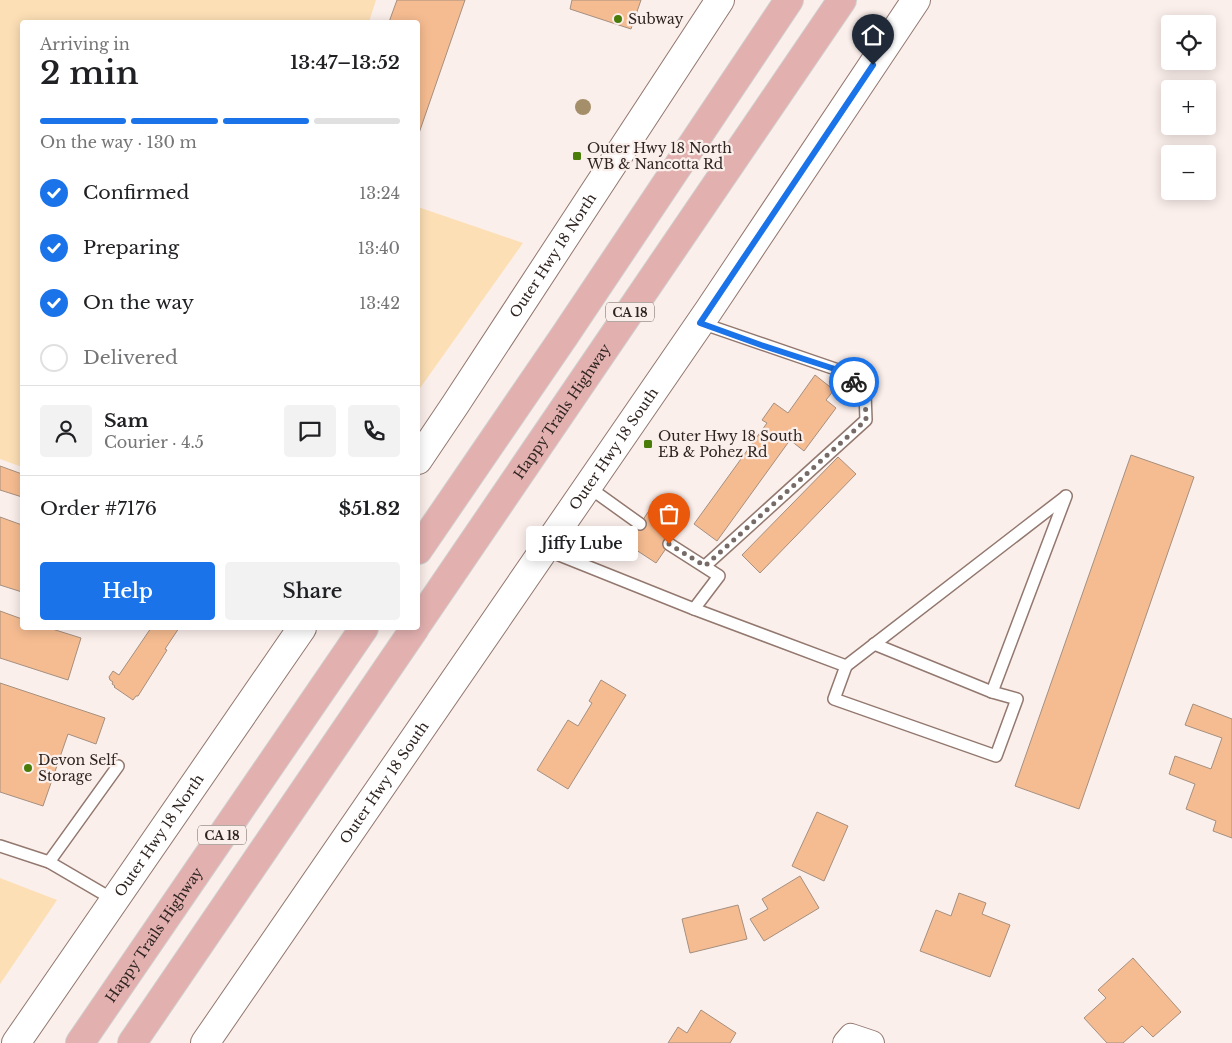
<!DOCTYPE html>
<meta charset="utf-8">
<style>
:root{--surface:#fff;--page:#f2f2f2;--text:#202124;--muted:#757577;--line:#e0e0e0;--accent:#1a73e8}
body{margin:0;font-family:"Libre Baskerville",serif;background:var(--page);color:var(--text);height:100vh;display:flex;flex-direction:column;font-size:19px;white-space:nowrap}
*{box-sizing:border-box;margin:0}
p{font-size:16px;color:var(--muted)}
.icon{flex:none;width:28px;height:28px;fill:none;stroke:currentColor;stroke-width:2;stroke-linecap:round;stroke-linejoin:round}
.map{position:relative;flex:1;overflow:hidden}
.drawer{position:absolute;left:20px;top:20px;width:400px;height:610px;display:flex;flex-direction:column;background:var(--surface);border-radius:5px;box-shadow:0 2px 12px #0003}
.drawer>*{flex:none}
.fabs{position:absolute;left:1161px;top:15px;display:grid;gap:10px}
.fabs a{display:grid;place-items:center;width:55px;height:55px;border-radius:5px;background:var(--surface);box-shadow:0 2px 12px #0003;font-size:25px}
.pin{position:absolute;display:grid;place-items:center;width:42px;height:42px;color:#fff;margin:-51px -21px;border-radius:50% 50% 50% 0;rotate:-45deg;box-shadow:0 0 5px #0007}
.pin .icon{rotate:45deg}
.courier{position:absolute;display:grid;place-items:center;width:50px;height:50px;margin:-25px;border:4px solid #1a73e8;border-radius:50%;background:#fff;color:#222;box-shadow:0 1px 6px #0007}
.bubble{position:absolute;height:35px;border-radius:5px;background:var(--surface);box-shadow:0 2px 12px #0003;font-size:16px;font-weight:600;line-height:35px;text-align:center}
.head em{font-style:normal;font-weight:600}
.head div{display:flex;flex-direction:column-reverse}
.head{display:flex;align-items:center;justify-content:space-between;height:85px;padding:0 20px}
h1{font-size:32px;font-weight:600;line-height:38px}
.bar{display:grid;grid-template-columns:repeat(4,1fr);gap:8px 5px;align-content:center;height:60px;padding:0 20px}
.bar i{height:6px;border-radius:4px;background:var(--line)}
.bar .current{background:var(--accent)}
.bar p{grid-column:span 4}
.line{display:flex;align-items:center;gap:12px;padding:0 20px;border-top:1px solid var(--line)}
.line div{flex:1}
.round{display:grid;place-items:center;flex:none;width:52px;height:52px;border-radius:5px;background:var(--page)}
ol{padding:0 20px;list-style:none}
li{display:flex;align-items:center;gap:15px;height:55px}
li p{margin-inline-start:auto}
li .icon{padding:5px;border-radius:50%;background:var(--accent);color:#fff;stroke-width:4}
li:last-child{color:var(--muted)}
li i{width:28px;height:28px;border:2px solid var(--line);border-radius:50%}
.cta{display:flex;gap:10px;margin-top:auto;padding:10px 20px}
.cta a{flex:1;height:58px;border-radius:5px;background:var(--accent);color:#fff;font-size:20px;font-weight:600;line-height:58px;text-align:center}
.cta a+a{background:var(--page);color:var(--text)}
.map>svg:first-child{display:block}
.green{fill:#fcdfb5}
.building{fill:#f6bc91;stroke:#a58f7f}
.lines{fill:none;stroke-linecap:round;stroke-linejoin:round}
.lane-casing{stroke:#92786f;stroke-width:14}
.street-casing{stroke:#92786f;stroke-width:26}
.secondary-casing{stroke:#92786f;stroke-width:30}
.primary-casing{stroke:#d1cfce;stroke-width:30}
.lane{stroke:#fff;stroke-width:11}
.street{stroke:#fff;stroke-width:24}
.secondary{stroke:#fff;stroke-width:28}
.primary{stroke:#e1b0af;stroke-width:28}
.tree{fill:#a58e6a}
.done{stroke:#766b67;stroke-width:5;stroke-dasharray:0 9}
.route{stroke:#1a73e8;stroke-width:6}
.poi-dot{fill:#4a7c0a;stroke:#fbefeb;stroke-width:2}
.labels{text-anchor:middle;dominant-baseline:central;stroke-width:4.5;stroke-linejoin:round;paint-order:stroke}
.shield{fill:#fbefeb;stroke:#6c615d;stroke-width:1}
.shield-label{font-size:12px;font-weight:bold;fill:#2f2420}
.poi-label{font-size:14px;fill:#2f2420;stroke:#fbefeb;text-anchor:start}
.street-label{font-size:14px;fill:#2f2420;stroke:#fbefeb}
</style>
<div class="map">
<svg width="1232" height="1043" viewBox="0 0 1232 1043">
<rect width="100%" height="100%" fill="#fbefeb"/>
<g class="green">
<polygon points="0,0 376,0 369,22 22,22 22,467 0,459"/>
<polygon points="418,207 523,243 418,391"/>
<polygon points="0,878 57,900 0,984"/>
</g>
<g class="building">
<polygon points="397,0 465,0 418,136 418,22 389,22"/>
<polygon points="572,0 641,0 631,29 570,9"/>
<polygon points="815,375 834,390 826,400 836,408 804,451 790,440 717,541 694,524 767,423 762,420 774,403 788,413"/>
<polygon points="1131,455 1194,477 1079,809 1015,786"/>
<polygon points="838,457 856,474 760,573 742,555"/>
<polygon points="0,466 22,474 22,497 0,490"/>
<polygon points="655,500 685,521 656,563 627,544 654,503 652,502"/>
<polygon points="0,517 22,525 22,592 0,585"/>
<polygon points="0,611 22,619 22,628 49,628 81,638 68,680 0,658"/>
<polygon points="151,628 179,628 165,649 167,650 138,696 136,696 133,700 114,687 115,686 112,684 113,682 110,680 109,677 113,671 119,675"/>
<polygon points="601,680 626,695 568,789 537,770 568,720 578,726 592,703 589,701"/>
<polygon points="0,683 105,718 96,744 68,734 43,806 0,792"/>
<polygon points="1193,704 1232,719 1232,838 1213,831 1216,821 1186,809 1195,784 1169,774 1175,756 1211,769 1222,738 1185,725"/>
<polygon points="817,812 848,826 824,881 792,866"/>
<polygon points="800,876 819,908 764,941 750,919 768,909 762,899"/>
<polygon points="959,893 986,903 982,914 1010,925 990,977 920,951 936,910 951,916"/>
<polygon points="738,905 747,939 690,953 682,919"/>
<polygon points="1133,958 1181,1012 1153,1037 1142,1026 1123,1043 1107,1043 1084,1018 1106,998 1098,990"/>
<polygon points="701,1010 736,1033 730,1043 668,1043 678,1027 687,1033"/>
</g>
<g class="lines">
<defs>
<g id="lane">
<polyline points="701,323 844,372 865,393 866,420 705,566"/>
<polyline points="587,486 640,524"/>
<polyline points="669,544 719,576 694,609"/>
<polyline points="544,549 694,609 846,666 834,699 996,756 1017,699 992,692 1066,496"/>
<polyline points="874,644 992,692"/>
<polyline points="846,666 1065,497"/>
<polyline points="0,846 49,862 114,900"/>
<polyline points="49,862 118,766"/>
</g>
<polyline id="street" points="845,1043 851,1036 872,1043"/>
<g id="secondary">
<path id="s1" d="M 418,460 L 455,405 L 720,0"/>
<path id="s2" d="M 16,1043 L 302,628"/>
<path id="s3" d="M 205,1043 L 709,310 L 916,0"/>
</g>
<g id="primary">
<polyline points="418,550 565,335 789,0"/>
<path id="s4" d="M 418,623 L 842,0"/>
<path id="s5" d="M 80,1043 L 364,628"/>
<polyline points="132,1043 415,628"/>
</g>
</defs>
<use href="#lane" class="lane-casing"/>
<use href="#street" class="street-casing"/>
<use href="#secondary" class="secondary-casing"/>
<use href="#primary" class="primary-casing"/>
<use href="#lane" class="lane"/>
<use href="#street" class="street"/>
<use href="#secondary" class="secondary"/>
<use href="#primary" class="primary"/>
</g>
<circle class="tree" cx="583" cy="107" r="8"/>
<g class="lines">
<polyline class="done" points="669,544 705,566 866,420 865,393 854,382"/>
<polyline class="route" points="854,382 844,372 761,345 700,323 873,65"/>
</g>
<g class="poi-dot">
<circle cx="618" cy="19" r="5"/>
<rect x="572" y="151" width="10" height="10" rx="2.5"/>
<rect x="643" y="439" width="10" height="10" rx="2.5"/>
<circle cx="28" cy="768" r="5"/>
</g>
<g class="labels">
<g class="shield">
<rect x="606" y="302.5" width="48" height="19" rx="4"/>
<rect x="198" y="825.5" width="48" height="19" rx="4"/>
</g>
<g class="shield-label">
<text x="630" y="312">CA 18</text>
<text x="222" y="835">CA 18</text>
</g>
<g class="poi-label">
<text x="628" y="19">Subway</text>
<text x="587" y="148">Outer Hwy 18 North<tspan x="587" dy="16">WB &amp; Nancotta Rd</tspan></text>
<text x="658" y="436">Outer Hwy 18 South<tspan x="658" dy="16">EB &amp; Pohez Rd</tspan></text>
<text x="38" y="760">Devon Self<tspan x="38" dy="16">Storage</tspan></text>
</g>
<g class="street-label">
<text stroke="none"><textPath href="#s1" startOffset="245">Outer Hwy 18 North</textPath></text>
<text stroke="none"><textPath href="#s4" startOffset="256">Happy Trails Highway</textPath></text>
<text stroke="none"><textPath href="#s3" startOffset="721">Outer Hwy 18 South</textPath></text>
<text stroke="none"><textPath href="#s3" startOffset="316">Outer Hwy 18 South</textPath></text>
<text stroke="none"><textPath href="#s2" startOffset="252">Outer Hwy 18 North</textPath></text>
<text stroke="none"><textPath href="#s5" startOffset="131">Happy Trails Highway</textPath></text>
</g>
</g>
</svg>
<div class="fabs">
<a><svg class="icon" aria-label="locate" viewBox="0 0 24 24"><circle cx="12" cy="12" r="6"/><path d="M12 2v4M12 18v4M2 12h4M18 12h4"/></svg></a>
<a>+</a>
<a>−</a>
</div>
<div class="pin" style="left:669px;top:544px;background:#ea580c"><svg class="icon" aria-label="bag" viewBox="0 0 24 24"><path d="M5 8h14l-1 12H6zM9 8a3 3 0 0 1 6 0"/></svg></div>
<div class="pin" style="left:873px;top:65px;background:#1f2937"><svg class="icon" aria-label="home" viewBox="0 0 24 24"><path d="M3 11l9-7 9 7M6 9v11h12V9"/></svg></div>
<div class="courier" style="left:854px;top:382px"><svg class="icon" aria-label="bike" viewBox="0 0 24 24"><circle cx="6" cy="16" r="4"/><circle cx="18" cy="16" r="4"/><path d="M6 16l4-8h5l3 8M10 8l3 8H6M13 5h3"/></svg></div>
<div class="bubble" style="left:526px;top:526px;width:112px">Jiffy Lube</div>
<section class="drawer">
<div class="head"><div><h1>2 min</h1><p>Arriving in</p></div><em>13:47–13:52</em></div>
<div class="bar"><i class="current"></i><i class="current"></i><i class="current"></i><i></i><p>On the way · 130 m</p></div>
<ol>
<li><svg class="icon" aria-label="check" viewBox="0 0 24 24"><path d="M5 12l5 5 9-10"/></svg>Confirmed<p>13:24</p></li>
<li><svg class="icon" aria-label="check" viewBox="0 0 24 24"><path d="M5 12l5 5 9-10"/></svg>Preparing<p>13:40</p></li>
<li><svg class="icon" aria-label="check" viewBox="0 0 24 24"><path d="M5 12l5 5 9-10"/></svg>On the way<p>13:42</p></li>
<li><i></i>Delivered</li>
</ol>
<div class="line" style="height:90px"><a class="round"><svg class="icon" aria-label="person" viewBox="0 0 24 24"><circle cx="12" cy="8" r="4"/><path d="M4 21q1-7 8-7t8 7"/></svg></a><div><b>Sam</b><p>Courier · 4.5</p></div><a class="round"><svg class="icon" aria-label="chat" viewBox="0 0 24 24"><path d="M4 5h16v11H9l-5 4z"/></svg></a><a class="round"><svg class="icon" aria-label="phone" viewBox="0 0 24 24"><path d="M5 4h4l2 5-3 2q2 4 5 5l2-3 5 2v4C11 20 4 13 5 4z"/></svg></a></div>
<div class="line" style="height:65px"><div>Order #7176</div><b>$51.82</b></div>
<div class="cta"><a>Help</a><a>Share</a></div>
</section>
</div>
